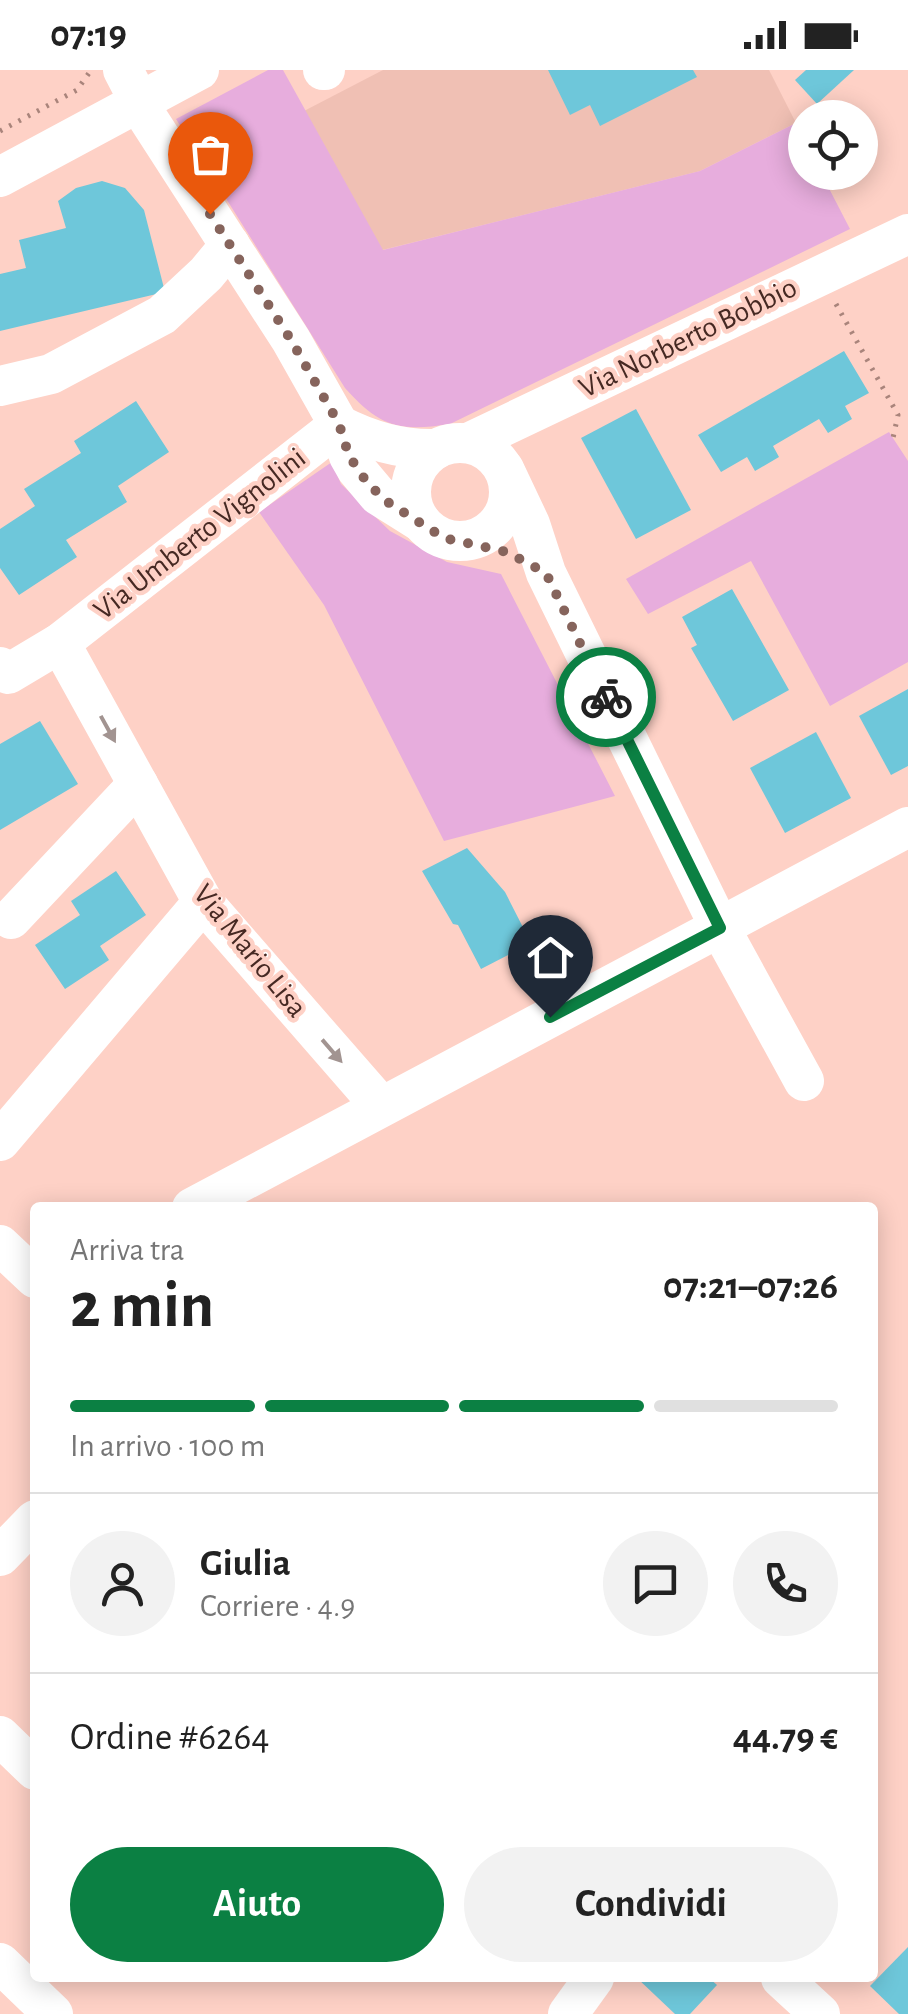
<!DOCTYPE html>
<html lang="it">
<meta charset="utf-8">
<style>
:root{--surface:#fff;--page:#f2f2f2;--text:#222;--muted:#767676;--line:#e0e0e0;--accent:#0b8043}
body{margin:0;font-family:"Alegreya Sans",sans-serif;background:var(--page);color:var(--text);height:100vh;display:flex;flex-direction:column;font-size:38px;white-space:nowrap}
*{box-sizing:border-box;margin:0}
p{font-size:32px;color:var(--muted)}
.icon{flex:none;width:55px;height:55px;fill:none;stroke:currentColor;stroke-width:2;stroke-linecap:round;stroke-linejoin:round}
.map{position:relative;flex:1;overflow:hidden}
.details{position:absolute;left:30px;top:1132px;width:848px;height:780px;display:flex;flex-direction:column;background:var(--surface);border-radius:10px;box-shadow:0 5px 25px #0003}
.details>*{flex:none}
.fabs{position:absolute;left:788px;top:30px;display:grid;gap:20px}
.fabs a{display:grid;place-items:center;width:90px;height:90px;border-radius:50%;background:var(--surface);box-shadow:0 5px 25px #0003;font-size:50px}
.pin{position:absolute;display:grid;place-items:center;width:85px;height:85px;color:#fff;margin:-102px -42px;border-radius:50% 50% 50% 0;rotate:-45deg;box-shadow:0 0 10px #0007}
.pin .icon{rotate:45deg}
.courier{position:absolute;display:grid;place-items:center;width:100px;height:100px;margin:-50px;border:8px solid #0b8043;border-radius:50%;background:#fff;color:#222;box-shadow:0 2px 12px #0007}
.overview em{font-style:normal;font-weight:600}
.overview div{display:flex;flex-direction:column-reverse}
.overview{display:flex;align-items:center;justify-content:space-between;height:170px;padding:0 40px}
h1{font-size:65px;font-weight:600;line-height:75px}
.bar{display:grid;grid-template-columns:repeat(4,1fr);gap:15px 10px;align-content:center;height:120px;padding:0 40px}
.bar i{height:12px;border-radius:8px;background:var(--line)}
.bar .active{background:var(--accent)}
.bar p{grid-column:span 4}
.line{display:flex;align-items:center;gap:25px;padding:0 40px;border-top:2px solid var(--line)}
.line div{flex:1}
.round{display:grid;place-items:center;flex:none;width:105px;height:105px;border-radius:52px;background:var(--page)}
.action{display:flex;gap:20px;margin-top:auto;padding:20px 40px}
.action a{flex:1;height:115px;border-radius:60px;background:var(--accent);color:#fff;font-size:40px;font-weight:600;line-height:115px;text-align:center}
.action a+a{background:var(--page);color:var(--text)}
.status{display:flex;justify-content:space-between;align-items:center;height:70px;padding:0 50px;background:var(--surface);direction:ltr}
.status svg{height:28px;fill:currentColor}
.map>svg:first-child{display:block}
.built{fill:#f0c0b4}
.green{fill:#e7addd}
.building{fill:#6ec7da}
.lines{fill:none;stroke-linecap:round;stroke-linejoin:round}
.path{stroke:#a9847b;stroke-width:5;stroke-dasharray:2.5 8;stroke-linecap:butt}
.minor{stroke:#fff;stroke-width:40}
.oneway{fill:#a29491}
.done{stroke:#86645c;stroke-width:10;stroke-dasharray:0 18}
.route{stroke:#0b8043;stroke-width:12}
.labels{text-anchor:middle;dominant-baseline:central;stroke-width:9;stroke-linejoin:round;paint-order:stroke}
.street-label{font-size:30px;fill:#462923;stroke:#fed1c6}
</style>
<div class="status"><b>07:19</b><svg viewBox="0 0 49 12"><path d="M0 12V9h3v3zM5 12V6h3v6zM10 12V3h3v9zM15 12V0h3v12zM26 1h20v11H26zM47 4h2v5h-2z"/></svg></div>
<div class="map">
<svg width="908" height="1944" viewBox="0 0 908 1944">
<rect width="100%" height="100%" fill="#fed1c6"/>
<polygon class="built" points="383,0 769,0 796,53 700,101 382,180 304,41"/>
<g class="green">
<path d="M 268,0 L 283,0 L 383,180 L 700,101 L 796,53 L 805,71 L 805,102 L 821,103 L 850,159 L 450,354 C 399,362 380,357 345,318 L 176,49 Z"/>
<polygon points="889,362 908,391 908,592 830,636 751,491 648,544 626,509"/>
<polygon points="332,392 341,414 390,461 447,492 501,504 615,726 444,771 324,535 259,442"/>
</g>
<g class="building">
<polygon points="548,0 693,0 697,7 600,56 590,35 570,45"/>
<polygon points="806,0 854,0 817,34 795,10"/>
<polygon points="102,111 125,118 144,140 165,222 0,261 0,204 26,198 19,170 66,158 58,131 76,118"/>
<polygon points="844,281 869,323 845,336 852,349 828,363 819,349 773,376 779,387 755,401 747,387 721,402 698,365"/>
<polygon points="136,331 169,382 118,416 127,432 66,470 77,487 19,525 0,498 0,459 35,436 24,419 81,383 74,371"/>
<polygon points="636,339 691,440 636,469 581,368"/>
<polygon points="732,519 789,620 733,651 691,578 697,575 682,547"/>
<polygon points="908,619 908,696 891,705 859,646"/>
<polygon points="40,651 78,714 0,760 0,674"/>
<polygon points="816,662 851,728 785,763 750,698"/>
<polygon points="467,778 505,822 531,873 481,899 458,855 453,854 422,801"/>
<polygon points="116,801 146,845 100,876 109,890 65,919 35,875 80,845 71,831"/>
<polygon points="908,1877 908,1944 899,1944 870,1916"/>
<polygon points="637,1908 709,1908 717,1915 690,1944 675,1944"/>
</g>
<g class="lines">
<g class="path">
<polyline points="0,61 77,20 89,3"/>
<polyline points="836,234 898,345 893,368"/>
</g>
<g class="minor">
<polyline points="123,0 149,50 291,270 339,355 349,386 357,400 378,425 421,452"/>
<polyline points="323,0 325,0"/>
<polyline points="0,107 199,0"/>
<polyline points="0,316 51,304 162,245 206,204 230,175"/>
<path d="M 339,355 C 370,371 401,380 436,379"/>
<polyline points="468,373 908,164"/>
<circle cx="460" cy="422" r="49"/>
<polyline points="504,399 530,454 546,503 720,858 804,1011"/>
<polyline points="60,573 203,832 380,1035"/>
<polyline points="0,597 8,604 60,573 339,355"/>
<polyline points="11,849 138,714"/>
<polyline points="0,1071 203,832"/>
<polyline points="192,1138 908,757"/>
<polyline points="0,1175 35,1208"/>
<polyline points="0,1486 35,1450"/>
<polyline points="0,1666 35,1700"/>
<polyline points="0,1893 53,1944"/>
<polyline points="781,1908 820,1944"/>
<polyline points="568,1944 594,1908"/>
</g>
</g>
<defs><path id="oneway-solid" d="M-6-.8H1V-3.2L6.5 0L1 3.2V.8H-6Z" transform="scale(2.5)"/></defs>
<g class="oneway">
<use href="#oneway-solid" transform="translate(108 659) rotate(61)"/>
<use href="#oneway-solid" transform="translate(332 981) rotate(49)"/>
</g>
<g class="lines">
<polyline class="done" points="210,144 291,270 339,354 349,386 368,414 389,433 444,468 507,482 546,503 606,627"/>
<polyline class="route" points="550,947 720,858 606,627"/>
</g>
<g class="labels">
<g class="street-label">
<text transform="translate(688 268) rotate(-26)">Via Norberto Bobbio</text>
<text transform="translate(200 464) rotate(-38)">Via Umberto Vignolini</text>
<text transform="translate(250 881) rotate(51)">Via Mario Lisa</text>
</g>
</g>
</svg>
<div class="fabs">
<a><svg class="icon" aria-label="locate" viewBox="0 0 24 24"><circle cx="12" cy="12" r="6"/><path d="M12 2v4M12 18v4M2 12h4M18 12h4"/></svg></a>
</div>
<div class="pin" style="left:210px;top:144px;background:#ea580c"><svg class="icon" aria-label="bag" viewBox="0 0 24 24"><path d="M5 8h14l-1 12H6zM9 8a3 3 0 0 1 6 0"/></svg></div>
<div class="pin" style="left:550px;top:947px;background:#1f2937"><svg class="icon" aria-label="home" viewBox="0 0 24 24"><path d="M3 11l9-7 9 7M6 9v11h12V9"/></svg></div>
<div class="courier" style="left:606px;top:627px"><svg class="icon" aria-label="bike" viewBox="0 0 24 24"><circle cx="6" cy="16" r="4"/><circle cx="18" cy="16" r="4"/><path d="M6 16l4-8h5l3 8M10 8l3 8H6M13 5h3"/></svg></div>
<section class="details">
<div class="overview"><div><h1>2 min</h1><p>Arriva tra</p></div><em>07:21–07:26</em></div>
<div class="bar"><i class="active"></i><i class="active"></i><i class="active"></i><i></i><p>In arrivo · 100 m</p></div>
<div class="line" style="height:180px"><a class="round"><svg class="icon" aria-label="person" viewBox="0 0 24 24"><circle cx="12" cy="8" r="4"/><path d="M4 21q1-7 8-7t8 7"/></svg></a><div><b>Giulia</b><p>Corriere · 4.9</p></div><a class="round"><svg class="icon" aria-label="chat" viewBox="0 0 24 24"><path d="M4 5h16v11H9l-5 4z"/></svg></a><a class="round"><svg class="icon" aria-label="phone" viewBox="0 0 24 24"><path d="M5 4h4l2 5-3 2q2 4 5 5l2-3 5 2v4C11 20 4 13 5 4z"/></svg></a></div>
<div class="line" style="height:130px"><div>Ordine #6264</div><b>44.79 €</b></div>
<div class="action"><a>Aiuto</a><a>Condividi</a></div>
</section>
</div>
